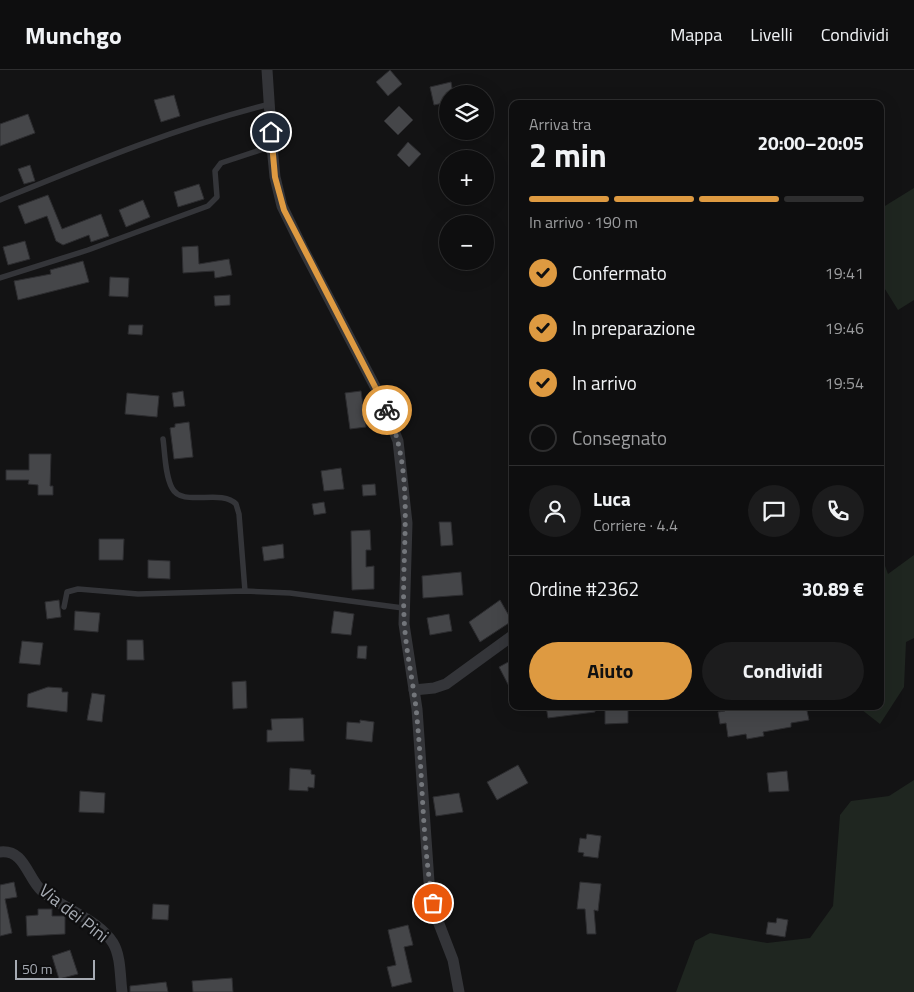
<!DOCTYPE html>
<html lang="it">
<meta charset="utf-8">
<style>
:root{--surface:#0e0e0f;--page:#1c1c1d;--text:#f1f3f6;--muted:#9b9c9e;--line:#2e2e2f;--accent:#de9a41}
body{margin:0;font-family:"Titillium Web",sans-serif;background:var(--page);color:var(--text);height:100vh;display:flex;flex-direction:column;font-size:19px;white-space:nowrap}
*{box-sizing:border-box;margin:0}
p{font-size:16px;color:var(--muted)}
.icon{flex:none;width:28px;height:28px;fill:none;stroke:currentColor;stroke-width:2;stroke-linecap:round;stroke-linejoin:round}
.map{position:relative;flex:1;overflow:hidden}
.side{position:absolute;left:509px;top:30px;width:375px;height:610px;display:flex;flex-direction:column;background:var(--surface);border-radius:10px;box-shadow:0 5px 20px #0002,0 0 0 1px var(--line)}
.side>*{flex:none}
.fabs{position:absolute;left:439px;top:15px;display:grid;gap:10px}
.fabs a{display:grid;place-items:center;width:55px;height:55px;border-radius:50%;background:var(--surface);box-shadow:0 5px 20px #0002,0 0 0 1px var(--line);font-size:25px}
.scale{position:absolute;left:15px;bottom:12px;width:80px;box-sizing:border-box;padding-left:5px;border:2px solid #a6abb3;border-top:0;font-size:14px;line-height:18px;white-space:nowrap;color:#a6abb3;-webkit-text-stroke:4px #0e0e0f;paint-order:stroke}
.pin{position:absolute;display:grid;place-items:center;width:42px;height:42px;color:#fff;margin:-21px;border:2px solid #fff;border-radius:50%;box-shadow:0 1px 5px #0007}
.courier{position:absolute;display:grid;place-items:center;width:50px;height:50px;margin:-25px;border:4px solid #de9a41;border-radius:50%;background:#fff;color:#222;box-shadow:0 1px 6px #0007}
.headline em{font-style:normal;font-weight:700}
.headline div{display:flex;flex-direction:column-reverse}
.headline{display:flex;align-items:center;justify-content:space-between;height:85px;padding:0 20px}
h1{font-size:32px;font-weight:700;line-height:38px}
.bar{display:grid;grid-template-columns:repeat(4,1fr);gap:8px 5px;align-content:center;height:60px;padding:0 20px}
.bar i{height:6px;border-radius:4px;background:var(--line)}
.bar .on{background:var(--accent)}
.bar p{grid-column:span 4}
.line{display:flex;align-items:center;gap:12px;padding:0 20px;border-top:1px solid var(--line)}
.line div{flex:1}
.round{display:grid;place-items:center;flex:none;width:52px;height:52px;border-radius:26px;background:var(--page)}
ol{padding:0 20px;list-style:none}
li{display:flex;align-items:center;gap:15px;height:55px}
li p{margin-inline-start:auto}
li .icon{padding:5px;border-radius:50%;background:var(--accent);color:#111;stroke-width:4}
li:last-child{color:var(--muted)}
li i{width:28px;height:28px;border:2px solid var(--line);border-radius:50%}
.cta{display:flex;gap:10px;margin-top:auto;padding:10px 20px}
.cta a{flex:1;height:58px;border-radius:30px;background:var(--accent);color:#111;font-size:20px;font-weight:700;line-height:58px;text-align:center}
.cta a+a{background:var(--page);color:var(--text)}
header{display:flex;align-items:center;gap:30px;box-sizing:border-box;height:70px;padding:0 25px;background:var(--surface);border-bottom:1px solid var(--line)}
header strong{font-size:24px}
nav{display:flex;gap:28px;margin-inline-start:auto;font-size:18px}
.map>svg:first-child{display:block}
.green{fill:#1f2620}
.building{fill:#454649;stroke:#2d2d30}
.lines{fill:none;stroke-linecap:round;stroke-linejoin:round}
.lane{stroke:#343539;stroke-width:5.5}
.street{stroke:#343539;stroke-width:11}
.done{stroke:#73767b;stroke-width:5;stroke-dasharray:0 9}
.route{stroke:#de9a41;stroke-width:6}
.labels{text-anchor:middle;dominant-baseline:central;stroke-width:4.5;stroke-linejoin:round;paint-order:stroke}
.street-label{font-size:18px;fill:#a6abb3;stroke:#0e0e0f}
</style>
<header>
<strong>Munchgo</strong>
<nav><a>Mappa</a><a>Livelli</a><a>Condividi</a></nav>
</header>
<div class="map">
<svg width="914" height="922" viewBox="0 0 914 922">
<rect width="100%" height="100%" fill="#131314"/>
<g class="green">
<polygon points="914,118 914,230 898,240 880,211 880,139"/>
<polygon points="880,482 888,504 914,485 914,568 906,572 904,617 880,654 857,636 880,636"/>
<polygon points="914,710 914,922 676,922 695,871 710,863 767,873 810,868 833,836 840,745 851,731 889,726"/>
</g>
<g class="building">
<polygon points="390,0 402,14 388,26 376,12"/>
<polygon points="451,12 453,24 448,24 448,32 434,35 430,17"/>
<polygon points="174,25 180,46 161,52 154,30"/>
<polygon points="399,36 413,50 398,65 384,51"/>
<polygon points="28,44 35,63 0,76 0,54"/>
<polygon points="408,72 421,84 409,97 397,85"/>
<polygon points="30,95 35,111 24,114 18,99"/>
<polygon points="199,114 204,129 178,137 174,122"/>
<polygon points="48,125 62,159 101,144 109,166 91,172 89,165 63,175 56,171 47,146 25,154 18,136"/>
<polygon points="143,130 150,147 126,157 119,140"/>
<polygon points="25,171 30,189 8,195 3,177"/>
<polygon points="198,176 199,194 229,189 232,205 215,208 214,201 183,203 182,177"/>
<polygon points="83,191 89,212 18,230 14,211 51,204 50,200"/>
<polygon points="110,207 129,208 128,227 109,226"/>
<polygon points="230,225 230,235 215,236 214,226"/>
<polygon points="129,255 143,255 142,265 128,264"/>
<polygon points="183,321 185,336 174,337 172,323"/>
<polygon points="361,321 366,357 350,359 345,323"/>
<polygon points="127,323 159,326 157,347 125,344"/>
<polygon points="189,352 193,387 174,389 170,358 175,357 175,354"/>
<polygon points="29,384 51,384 50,416 53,416 53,425 38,425 38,415 28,414 29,410 6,410 6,400 29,400"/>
<polygon points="341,398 344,419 324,421 321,401"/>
<polygon points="375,414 376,425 363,426 362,415"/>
<polygon points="324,432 326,443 314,445 312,434"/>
<polygon points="439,452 451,452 453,475 441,476"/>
<polygon points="370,460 371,480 366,480 366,497 374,496 374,519 352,520 351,461"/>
<polygon points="99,469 124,469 123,490 99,490"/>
<polygon points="283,474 284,488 264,491 262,477"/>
<polygon points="148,490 170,491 170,509 148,508"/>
<polygon points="461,502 463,525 423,528 422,506"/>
<polygon points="59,530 61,547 47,549 45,532"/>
<polygon points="500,530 512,551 480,572 469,552"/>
<polygon points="75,541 100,543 98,562 74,560"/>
<polygon points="334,541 354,544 351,565 331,563"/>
<polygon points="449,544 452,561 430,565 427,548"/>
<polygon points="127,570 143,570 144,590 127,590"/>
<polygon points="22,571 43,573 40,595 19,593"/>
<polygon points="358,576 367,576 366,589 357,588"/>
<polygon points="512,590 512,622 499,597"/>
<polygon points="246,611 247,638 233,639 232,612"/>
<polygon points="48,617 62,618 62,622 68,622 67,642 27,637 28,624"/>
<polygon points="92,623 105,625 102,652 87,650"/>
<polygon points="546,636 595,636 595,642 548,648"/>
<polygon points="605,636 628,636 628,653 605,654"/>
<polygon points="724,636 747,636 748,639 778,636 778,640 806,636 809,650 791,653 791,657 763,662 764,666 747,669 746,664 728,667 726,653 720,654 718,642 725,641"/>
<polygon points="303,648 304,671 267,672 267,660 272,660 271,649"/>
<polygon points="360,650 374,652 372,672 346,669 347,652 360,653"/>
<polygon points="518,695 528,713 497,730 487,712"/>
<polygon points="290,698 311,700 311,704 315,705 314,718 308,717 308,721 289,720"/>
<polygon points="787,701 789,721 769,722 767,703"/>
<polygon points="80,721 105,723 104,743 79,742"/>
<polygon points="459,723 463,742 436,746 433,727"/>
<polygon points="587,764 601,766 598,788 583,786 584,783 578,782 580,768 586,769"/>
<polygon points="14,812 17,827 5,829 12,863 0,866 0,815"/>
<polygon points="580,812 601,814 598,841 594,840 596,864 587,864 585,839 577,839"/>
<polygon points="153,834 169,835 168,850 152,849"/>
<polygon points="38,839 52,839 52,846 65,846 65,864 27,866 26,846 38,845"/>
<polygon points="777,848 788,850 785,867 766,864 768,852 776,853"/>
<polygon points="408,855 413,875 404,877 412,912 392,917 387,897 396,895 388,860"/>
<polygon points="70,880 78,904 59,909 52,886"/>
<polygon points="232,908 233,922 193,922 192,911"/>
<polygon points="166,912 168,922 130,922 130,916"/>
</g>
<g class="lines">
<g class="lane">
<path d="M 0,130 C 88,94 177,57 270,34"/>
<polyline points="0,208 88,180 208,136 217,127 215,101 221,93 272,76"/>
<path d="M 163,369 C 165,383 165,405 172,418 C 182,438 221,418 236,434 L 239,444 L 245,521"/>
<polyline points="64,537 67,522 78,519 138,524 245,521 290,523 403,538"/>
</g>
<g class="street">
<polyline points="267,0 272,76 275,107 282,136 302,177 381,328 398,371 407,453 404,554 417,639 429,812 436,846 453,890 459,922"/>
<polyline points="414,620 434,618 446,614 512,566"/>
<path d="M 0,782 C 25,779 27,808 42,821 C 63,839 98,849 113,873 C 121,886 120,907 122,922"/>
</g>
</g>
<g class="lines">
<path class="done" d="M 387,340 C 416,405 401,477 404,546 C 405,580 414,613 417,648 C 423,709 422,772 433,833"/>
<polyline class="route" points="271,62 275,107 284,140 387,340"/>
</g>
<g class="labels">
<g class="street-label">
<text transform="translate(74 843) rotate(38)">Via dei Pini</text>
</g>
</g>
</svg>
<div class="fabs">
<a><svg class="icon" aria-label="layers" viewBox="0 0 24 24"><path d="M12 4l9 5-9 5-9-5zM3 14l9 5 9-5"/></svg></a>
<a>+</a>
<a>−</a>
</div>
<div class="scale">50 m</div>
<div class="pin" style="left:433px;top:833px;background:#ea580c"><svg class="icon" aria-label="bag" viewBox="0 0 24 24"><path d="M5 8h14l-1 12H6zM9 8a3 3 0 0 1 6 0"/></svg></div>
<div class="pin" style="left:271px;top:62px;background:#1f2937"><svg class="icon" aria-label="home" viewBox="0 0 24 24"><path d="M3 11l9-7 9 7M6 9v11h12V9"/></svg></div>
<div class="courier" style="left:387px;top:340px"><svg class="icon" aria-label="bike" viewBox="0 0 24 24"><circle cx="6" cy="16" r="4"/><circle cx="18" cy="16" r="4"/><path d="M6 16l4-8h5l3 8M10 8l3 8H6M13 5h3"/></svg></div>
<section class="side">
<div class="headline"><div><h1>2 min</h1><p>Arriva tra</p></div><em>20:00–20:05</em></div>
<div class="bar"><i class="on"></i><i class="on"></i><i class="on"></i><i></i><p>In arrivo · 190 m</p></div>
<ol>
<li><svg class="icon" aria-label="check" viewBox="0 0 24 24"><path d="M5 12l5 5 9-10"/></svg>Confermato<p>19:41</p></li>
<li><svg class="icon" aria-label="check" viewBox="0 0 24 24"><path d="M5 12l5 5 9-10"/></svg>In preparazione<p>19:46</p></li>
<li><svg class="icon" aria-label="check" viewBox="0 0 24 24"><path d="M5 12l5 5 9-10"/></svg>In arrivo<p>19:54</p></li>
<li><i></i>Consegnato</li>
</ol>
<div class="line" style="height:90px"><a class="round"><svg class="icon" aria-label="person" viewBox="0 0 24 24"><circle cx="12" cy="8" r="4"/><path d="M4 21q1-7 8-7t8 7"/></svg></a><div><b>Luca</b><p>Corriere · 4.4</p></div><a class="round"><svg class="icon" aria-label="chat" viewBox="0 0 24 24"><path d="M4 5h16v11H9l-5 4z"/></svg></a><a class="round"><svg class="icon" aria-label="phone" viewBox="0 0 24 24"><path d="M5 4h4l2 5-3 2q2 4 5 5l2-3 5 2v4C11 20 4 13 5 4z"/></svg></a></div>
<div class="line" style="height:65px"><div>Ordine #2362</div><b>30.89 €</b></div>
<div class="cta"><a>Aiuto</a><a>Condividi</a></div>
</section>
</div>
